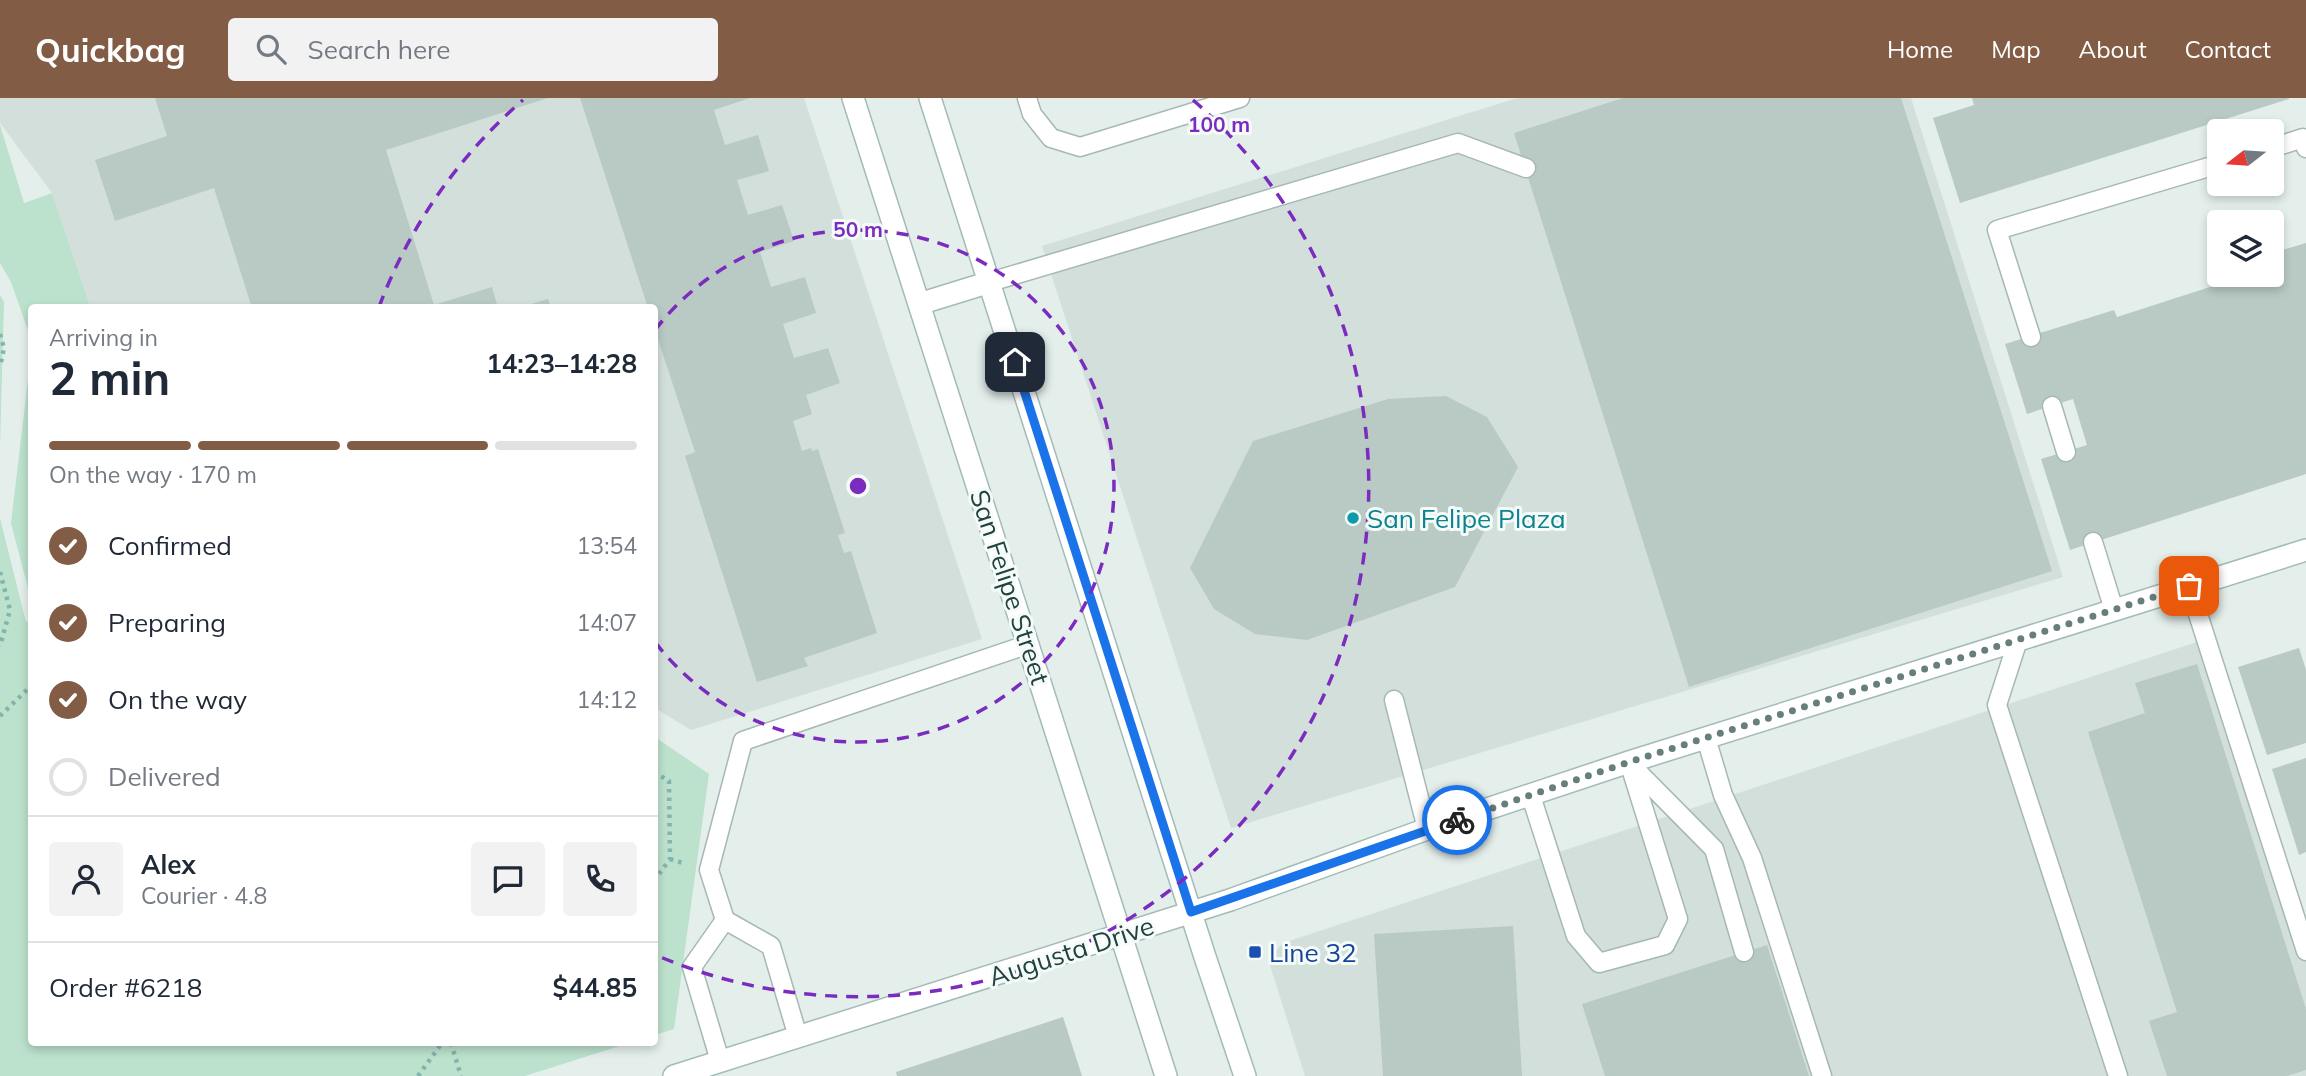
<!DOCTYPE html>
<meta charset="utf-8">
<style>
:root{--surface:#fff;--page:#f2f2f3;--text:#1f2937;--muted:#747a83;--line:#e0e1e3;--accent:#825c45}
body{margin:0;font-family:Mulish,sans-serif;background:var(--page);color:var(--text);height:100vh;display:flex;flex-direction:column;font-size:26px;white-space:nowrap}
*{box-sizing:border-box;margin:0}
p{font-size:23px;color:var(--muted)}
.icon{flex:none;width:38px;height:38px;fill:none;stroke:currentColor;stroke-width:2;stroke-linecap:round;stroke-linejoin:round}
.map{position:relative;flex:1;overflow:hidden}
.panel{position:absolute;left:28px;top:206px;width:630px;height:742px;display:flex;flex-direction:column;background:var(--surface);border-radius:7px;box-shadow:0 4px 10px #0003}
.panel>*{flex:none}
.needle{width:46px;rotate:253deg}
.tools{position:absolute;left:2207px;top:21px;display:grid;gap:14px}
.tools a{display:grid;place-items:center;width:77px;height:77px;border-radius:7px;background:var(--surface);box-shadow:0 4px 10px #0003;font-size:35px}
.pin{position:absolute;display:grid;place-items:center;width:60px;height:60px;color:#fff;margin:-30px;border-radius:14px;box-shadow:0 4px 10px #0006}
.courier{position:absolute;display:grid;place-items:center;width:70px;height:70px;margin:-35px;border:5px solid #1a73e8;border-radius:50%;background:#fff;color:#222;box-shadow:0 2px 9px #0007}
.summary em{font-style:normal;font-weight:700}
.summary div{display:flex;flex-direction:column-reverse}
.summary{display:flex;align-items:center;justify-content:space-between;height:119px;padding:0 21px}
h1{font-size:46px;font-weight:700;line-height:52px}
.bar{display:grid;grid-template-columns:repeat(4,1fr);gap:10px 7px;align-content:center;height:84px;padding:0 21px}
.bar i{height:9px;border-radius:5px;background:var(--line)}
.bar .active{background:var(--accent)}
.bar p{grid-column:span 4}
.line{display:flex;align-items:center;gap:18px;padding:0 21px;border-top:2px solid var(--line)}
.line div{flex:1}
.round{display:grid;place-items:center;flex:none;width:74px;height:74px;border-radius:7px;background:var(--page)}
ol{padding:0 21px;list-style:none}
li{display:flex;align-items:center;gap:21px;height:77px}
li p{margin-inline-start:auto}
li .icon{padding:7px;border-radius:50%;background:var(--accent);color:#fff;stroke-width:4}
li:last-child{color:var(--muted)}
li i{width:38px;height:38px;border:4px solid var(--line);border-radius:50%}
header{display:flex;align-items:center;gap:42px;box-sizing:border-box;height:98px;padding:0 35px;background:var(--accent);color:#fff}
header strong{font-size:33px}
nav{display:flex;gap:38px;margin-inline-start:auto;font-size:24px}
.search{width:490px;height:63px;background:var(--page);display:flex;align-items:center;gap:18px;box-sizing:border-box;padding:0 24px;border-radius:7px;color:var(--muted);font-size:26px}
.map>svg:first-child{display:block}
.built{fill:#d2dfdb}
.green{fill:#bce1cc}
.building{fill:#b9cac5}
.lines{fill:none;stroke-linecap:round;stroke-linejoin:round}
.lane-casing{stroke:#a6b8b5;stroke-width:21}
.secondary-casing{stroke:#a2bbb7;stroke-width:24}
.path{stroke:#83b4ad;stroke-width:4.5;stroke-dasharray:3.5 5;stroke-linecap:butt}
.lane{stroke:#fff;stroke-width:18}
.secondary{stroke:#fff;stroke-width:21}
.done{stroke:#667f7c;stroke-width:7;stroke-dasharray:0 12.6}
.route{stroke:#1a73e8;stroke-width:9}
.ring{fill:none;stroke:#7b2cbf;stroke-width:3.5;stroke-dasharray:12 9}
.culture-dot{fill:#0f9aa8;stroke:#f5fbf9;stroke-width:2.5}
.transit-dot{fill:#1a4fb4;stroke:#f5fbf9;stroke-width:2.5}
.labels{text-anchor:middle;dominant-baseline:central;stroke-width:6;stroke-linejoin:round;paint-order:stroke}
.culture-label{font-size:26px;fill:#0d838f;stroke:#f5fbf9;text-anchor:start}
.street-label{font-size:26px;fill:#22423f;stroke:#f5fbf9}
.transit-label{font-size:26px;fill:#164399;stroke:#f5fbf9;text-anchor:start}
.centre{fill:#7b2cbf;stroke:#f5fbf9;stroke-width:3.5}
.ring-label{font-size:21px;text-anchor:middle;font-weight:bold;fill:#7b2cbf;stroke:#f5fbf9;stroke-width:6;stroke-linejoin:round;paint-order:stroke}
</style>
<header>
<strong>Quickbag</strong>
<div class="search"><svg class="icon" aria-label="search" viewBox="0 0 24 24"><circle cx="10" cy="10" r="6"/><path d="M15 15l6 6"/></svg>Search here</div>
<nav><a>Home</a><a>Map</a><a>About</a><a>Contact</a></nav>
</header>
<div class="map">
<svg width="2306" height="978" viewBox="0 0 2306 978">
<rect width="100%" height="100%" fill="#e4efec"/>
<g class="built">
<polygon points="0,0 804,0 982,541 691,632 655,610 654,210 76,210 88,206 52,95 0,25"/>
<polygon points="1517,0 1911,0 2063,479 1231,730 1042,148"/>
<polygon points="2215,538 2306,828 2306,978 1305,978 1268,861 1283,845"/>
</g>
<g class="green">
<polygon points="0,27 24,105 52,95 89,206 76,210 32,210 31,241 11,184 0,165"/>
<polygon points="0,197 4,204 0,349"/>
<polygon points="31,256 31,502 11,425"/>
<polygon points="0,420 26,524 31,523 32,945 629,945 525,978 0,978"/>
<polygon points="655,639 709,676 674,931 655,937"/>
</g>
<g class="building">
<polygon points="155,0 548,0 386,52 434,207 492,189 498,210 252,210 214,90 115,123 95,62 167,38"/>
<polygon points="580,0 750,0 714,12 725,47 758,37 769,73 737,82 748,117 782,107 794,143 760,154 771,189 805,179 816,215 783,226 794,260 828,250 840,285 806,297 812,316 793,323 802,353 811,350 812,353 818,351 845,435 838,437 844,455 851,453 877,535 804,560 808,568 757,584 685,358 695,354 654,229 654,210 648,210"/>
<polygon points="1623,0 1901,0 2052,473 1689,589 1514,35"/>
<polygon points="1972,0 2289,0 2289,1 1960,105 1933,20 1974,7"/>
<polygon points="2306,145 2306,376 2070,452 2041,361 2087,347 2073,301 2027,316 2005,246 2114,212 2117,219 2247,177 2272,177 2272,155"/>
<polygon points="548,201 551,210 521,210 521,209"/>
<polygon points="1446,298 1487,319 1518,369 1455,489 1307,542 1255,536 1214,511 1190,470 1253,343 1388,301"/>
<polygon points="2299,550 2306,572 2306,645 2267,657 2238,569"/>
<polygon points="2197,566 2306,911 2306,972 2287,978 2167,978 2149,923 2177,914 2088,634 2145,615 2135,585"/>
<polygon points="2306,660 2306,754 2299,757 2272,671"/>
<polygon points="1513,828 1522,978 1383,978 1374,836"/>
<polygon points="1767,847 1809,978 1605,978 1582,906"/>
<polygon points="1063,919 1082,978 897,978 896,974"/>
</g>
<g class="lines">
<defs>
<g id="lane">
<polyline points="1027,0 1032,16 1051,40 1080,49 1240,0"/>
<polyline points="2272,50 2303,40 2306,50"/>
<polyline points="990,184 1458,45 1526,70"/>
<polyline points="2031,239 1997,132 2219,66"/>
<polyline points="2052,308 2066,354"/>
<polyline points="2093,444 2114,512"/>
<polyline points="2189,488 2306,853"/>
<polyline points="2018,542 1997,607 2118,978"/>
<polyline points="1394,602 1427,731"/>
<polyline points="1706,640 1723,697 1752,760 1822,978"/>
<polyline points="1631,667 1714,751 1744,854"/>
<polyline points="1531,698 1576,838 1599,865 1665,847 1678,821 1629,664"/>
<polyline points="725,822 709,772 743,643 1029,546"/>
<polyline points="720,963 692,869 725,822 771,848 798,939"/>
</g>
<g id="secondary">
<polyline points="853,0 1166,978"/>
<polyline points="930,0 1205,859 1245,978"/>
<polyline points="919,206 990,184"/>
<polyline points="674,978 1230,802 1427,731 1629,664 2306,452"/>
</g>
</defs>
<use href="#lane" class="lane-casing"/>
<use href="#secondary" class="secondary-casing"/>
<g class="path">
<polyline points="0,236 4,250 0,269"/>
<polyline points="0,474 10,512 0,548"/>
<polyline points="0,618 32,587"/>
<polyline points="654,674 669,683 670,761 654,783"/>
<polyline points="670,761 686,766"/>
<polyline points="451,945 461,978"/>
<polyline points="418,978 442,945"/>
</g>
<use href="#lane" class="lane"/>
<use href="#secondary" class="secondary"/>
</g>
<g class="lines">
<polyline class="done" points="1457,722 1629,664 2189,488"/>
<polyline class="route" points="1015,264 1191,814 1457,722"/>
</g>
<g class="ring">
<path d="M655 232A256 256 0 1 1 655 544"/>
<path d="M379 209A511 511 0 0 1 523 2M1193 2A511 511 0 0 1 658 858"/>
</g>
<circle class="culture-dot" cx="1353" cy="420" r="7"/>
<rect class="transit-dot" x="1248" y="847" width="14" height="14" rx="3.5"/>
<g class="labels">
<g class="culture-label">
<text x="1367" y="420">San Felipe Plaza</text>
</g>
<g class="street-label">
<text transform="translate(1010 489) rotate(72)">San Felipe Street</text>
<text transform="translate(1071 853) rotate(-18)">Augusta Drive</text>
</g>
<g class="transit-label">
<text x="1269" y="854">Line 32</text>
</g>
</g>
<circle cx="858" cy="388" r="10" class="centre"/>
<g class="ring-label">
<text x="1219" y="34">100 m</text>
<text x="858" y="139">50 m</text>
</g>
</svg>
<div class="tools">
<a><svg class="needle" viewBox="-14 -14 28 28"><path d="M0-13l5 13h-10z" fill="#e53935"/><path d="M0 13l5-13h-10z" fill="#747a83"/></svg></a>
<a><svg class="icon" aria-label="layers" viewBox="0 0 24 24"><path d="M12 4l9 5-9 5-9-5zM3 14l9 5 9-5"/></svg></a>
</div>
<div class="pin" style="left:2189px;top:488px;background:#ea580c"><svg class="icon" aria-label="bag" viewBox="0 0 24 24"><path d="M5 8h14l-1 12H6zM9 8a3 3 0 0 1 6 0"/></svg></div>
<div class="pin" style="left:1015px;top:264px;background:#1f2937"><svg class="icon" aria-label="home" viewBox="0 0 24 24"><path d="M3 11l9-7 9 7M6 9v11h12V9"/></svg></div>
<div class="courier" style="left:1457px;top:722px"><svg class="icon" aria-label="bike" viewBox="0 0 24 24"><circle cx="6" cy="16" r="4"/><circle cx="18" cy="16" r="4"/><path d="M6 16l4-8h5l3 8M10 8l3 8H6M13 5h3"/></svg></div>
<section class="panel">
<div class="summary"><div><h1>2 min</h1><p>Arriving in</p></div><em>14:23–14:28</em></div>
<div class="bar"><i class="active"></i><i class="active"></i><i class="active"></i><i></i><p>On the way · 170 m</p></div>
<ol>
<li><svg class="icon" aria-label="check" viewBox="0 0 24 24"><path d="M5 12l5 5 9-10"/></svg>Confirmed<p>13:54</p></li>
<li><svg class="icon" aria-label="check" viewBox="0 0 24 24"><path d="M5 12l5 5 9-10"/></svg>Preparing<p>14:07</p></li>
<li><svg class="icon" aria-label="check" viewBox="0 0 24 24"><path d="M5 12l5 5 9-10"/></svg>On the way<p>14:12</p></li>
<li><i></i>Delivered</li>
</ol>
<div class="line" style="height:126px"><a class="round"><svg class="icon" aria-label="person" viewBox="0 0 24 24"><circle cx="12" cy="8" r="4"/><path d="M4 21q1-7 8-7t8 7"/></svg></a><div><b>Alex</b><p>Courier · 4.8</p></div><a class="round"><svg class="icon" aria-label="chat" viewBox="0 0 24 24"><path d="M4 5h16v11H9l-5 4z"/></svg></a><a class="round"><svg class="icon" aria-label="phone" viewBox="0 0 24 24"><path d="M5 4h4l2 5-3 2q2 4 5 5l2-3 5 2v4C11 20 4 13 5 4z"/></svg></a></div>
<div class="line" style="height:91px"><div>Order #6218</div><b>$44.85</b></div>
</section>
</div>
